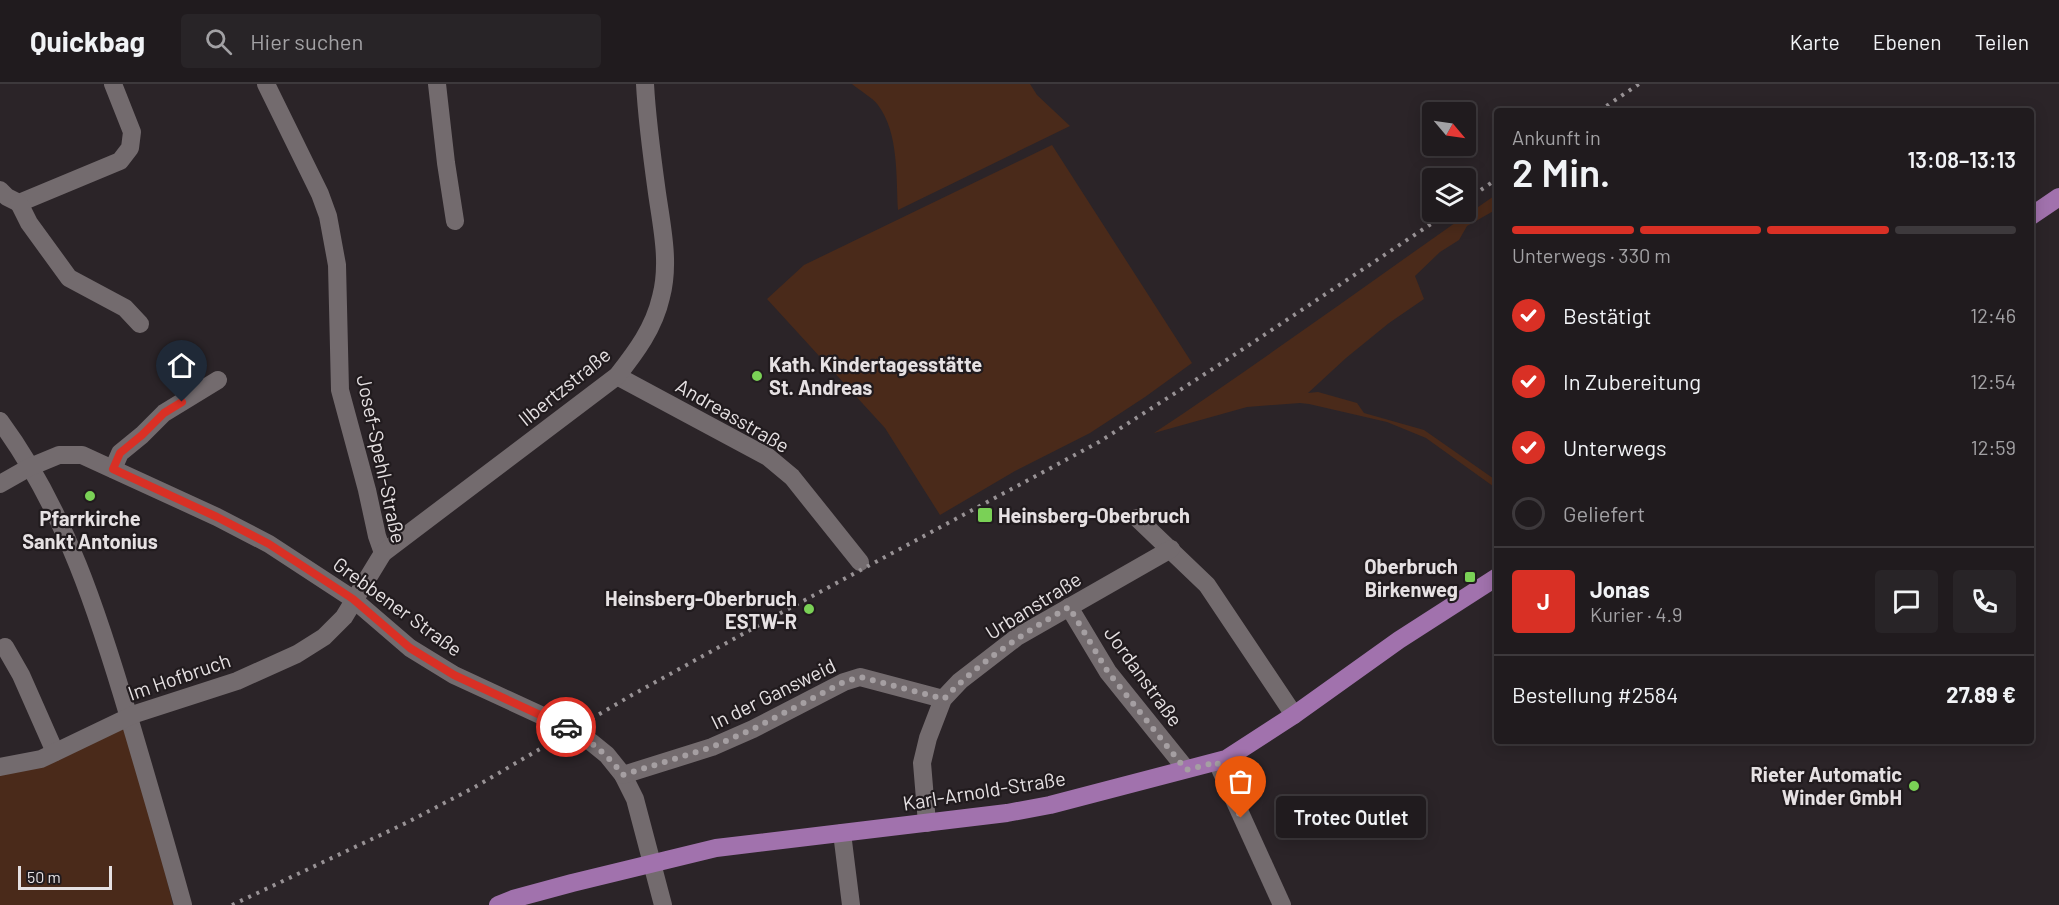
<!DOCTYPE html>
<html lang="de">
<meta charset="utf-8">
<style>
:root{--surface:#201b1e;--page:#282427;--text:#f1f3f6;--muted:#a2a1a4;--line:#3d393c;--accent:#d93025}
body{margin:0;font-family:Barlow,sans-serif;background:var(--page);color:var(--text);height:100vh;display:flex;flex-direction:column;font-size:22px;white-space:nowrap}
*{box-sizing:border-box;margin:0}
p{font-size:20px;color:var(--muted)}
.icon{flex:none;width:33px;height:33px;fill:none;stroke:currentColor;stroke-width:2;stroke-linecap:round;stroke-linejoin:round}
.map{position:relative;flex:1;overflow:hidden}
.sheet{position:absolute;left:1494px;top:24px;width:540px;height:636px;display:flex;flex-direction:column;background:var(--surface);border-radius:6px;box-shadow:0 3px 15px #0003,0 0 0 2px var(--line)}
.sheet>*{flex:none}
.needle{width:39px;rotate:119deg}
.buttons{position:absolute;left:1422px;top:18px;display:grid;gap:12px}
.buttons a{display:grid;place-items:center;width:54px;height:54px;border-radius:6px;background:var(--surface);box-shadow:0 3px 15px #0003,0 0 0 2px var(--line);font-size:30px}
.scale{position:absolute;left:18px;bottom:15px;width:94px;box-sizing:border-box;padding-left:6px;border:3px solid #e6e1e3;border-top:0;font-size:16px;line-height:21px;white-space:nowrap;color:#e6e1e3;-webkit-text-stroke:4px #211b1e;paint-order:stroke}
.pin{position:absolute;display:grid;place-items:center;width:51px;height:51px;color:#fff;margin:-62px -26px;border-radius:50% 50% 50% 0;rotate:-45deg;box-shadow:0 0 6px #0007}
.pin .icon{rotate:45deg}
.courier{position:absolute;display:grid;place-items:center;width:60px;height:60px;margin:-30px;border:4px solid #d93025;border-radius:50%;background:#fff;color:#222;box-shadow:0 2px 8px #0007}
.bubble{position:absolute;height:42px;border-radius:6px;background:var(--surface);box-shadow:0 3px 15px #0003,0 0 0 2px var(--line);font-size:20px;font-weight:600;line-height:42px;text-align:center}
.overview em{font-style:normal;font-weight:600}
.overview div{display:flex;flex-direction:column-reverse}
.overview{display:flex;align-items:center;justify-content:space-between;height:102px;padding:0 18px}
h1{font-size:39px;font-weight:600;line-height:45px}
.bar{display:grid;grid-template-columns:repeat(4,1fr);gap:9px 6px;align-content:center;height:72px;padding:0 18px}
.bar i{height:8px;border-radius:4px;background:var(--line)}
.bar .on{background:var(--accent)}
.bar p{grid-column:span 4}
.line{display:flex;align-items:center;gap:15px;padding:0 18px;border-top:2px solid var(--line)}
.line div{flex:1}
.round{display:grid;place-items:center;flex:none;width:63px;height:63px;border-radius:6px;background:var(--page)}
ol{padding:0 18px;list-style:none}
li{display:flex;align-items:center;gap:18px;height:66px}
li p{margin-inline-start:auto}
li .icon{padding:6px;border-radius:50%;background:var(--accent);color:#fff;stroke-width:4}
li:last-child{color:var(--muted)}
li i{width:33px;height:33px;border:3px solid var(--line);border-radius:50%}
header{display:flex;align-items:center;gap:36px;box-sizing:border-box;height:84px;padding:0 30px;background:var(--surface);border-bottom:2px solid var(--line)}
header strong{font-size:28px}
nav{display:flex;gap:33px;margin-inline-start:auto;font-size:21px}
.search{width:420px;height:54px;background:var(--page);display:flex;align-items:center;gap:15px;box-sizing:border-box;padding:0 21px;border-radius:6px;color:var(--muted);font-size:22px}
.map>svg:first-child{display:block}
.green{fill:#4a2a1a}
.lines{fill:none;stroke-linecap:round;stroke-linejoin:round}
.minor{stroke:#736b6e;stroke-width:18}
.major{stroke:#a172ad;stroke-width:18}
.rail{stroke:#989295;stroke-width:4;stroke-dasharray:3 6;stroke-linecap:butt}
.done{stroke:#a59fa2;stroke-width:6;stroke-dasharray:0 10.8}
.route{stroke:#d93025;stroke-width:8}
.poi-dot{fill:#7ad156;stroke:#211b1e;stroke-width:2}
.labels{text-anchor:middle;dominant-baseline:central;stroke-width:4.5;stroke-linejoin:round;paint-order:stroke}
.poi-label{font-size:20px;font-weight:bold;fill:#e6e1e3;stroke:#211b1e;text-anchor:end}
.street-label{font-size:20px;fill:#e6e1e3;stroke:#211b1e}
</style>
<header>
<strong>Quickbag</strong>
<div class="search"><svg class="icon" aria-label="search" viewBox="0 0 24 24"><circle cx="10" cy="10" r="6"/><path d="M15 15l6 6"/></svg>Hier suchen</div>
<nav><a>Karte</a><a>Ebenen</a><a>Teilen</a></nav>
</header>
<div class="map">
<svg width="2059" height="821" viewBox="0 0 2059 821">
<rect width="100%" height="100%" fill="#2b2428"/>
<g class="green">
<path d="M 852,0 L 1030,0 L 1037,11 L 1070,42 L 898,126 C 896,93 899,49 878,21 C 872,13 860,7 852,0 Z"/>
<polygon points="1052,61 1192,279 1145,313 1090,349 1015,387 940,431 885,344 767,215 804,181"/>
<path d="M 1497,110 L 1497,125 L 1467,142 L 1459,156 L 1440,168 L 1415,192 L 1424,215 L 1389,239 L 1346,274 L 1308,309 L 1318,308 L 1357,319 L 1364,329 L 1424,346 L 1497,397 L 1497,405 L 1426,354 L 1387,338 L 1309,320 L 1300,319 L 1247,323 L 1154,349 C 1270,272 1382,189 1497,110 Z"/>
<polygon points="129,641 173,821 0,821 0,688"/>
</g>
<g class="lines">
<g class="minor">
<polyline points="266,0 320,110 328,132 337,181 340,306 367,406 377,452 383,469"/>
<polyline points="437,0 446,79 455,137"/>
<polyline points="0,106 7,113 19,119 120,77 130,64 132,48 113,0"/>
<polyline points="19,119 29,139 69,194 125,224 140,240"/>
<polyline points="617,292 768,373 792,393 860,478"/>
<path d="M 0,337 C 65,425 99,532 130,637 C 148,698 166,759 183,821"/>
<polyline points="113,385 120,369 142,351 164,329 218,296"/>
<polyline points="0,400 30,383 59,371 82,371 217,433 269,460 353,515 410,564 454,591 560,640 591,658 607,671 623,691 635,715 663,821"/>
<polyline points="1137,434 1207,501 1294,631"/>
<polyline points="1069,523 1108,588 1186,685"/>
<polyline points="5,563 21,591 55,668"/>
<polyline points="1217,678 1282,821"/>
<path d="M 0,683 L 41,675 L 135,630 L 237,597 L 297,570 L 324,553 L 344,533 L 383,469 L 617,292 C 636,268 654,244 661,213 C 670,179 662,144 657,109 C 652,73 647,37 645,0"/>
<polyline points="623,691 712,663 753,645 844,598 860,593 943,615"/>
<polyline points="927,739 922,679 928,654 943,615 960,597 1017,553 1171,465"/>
<polyline points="842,749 851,821"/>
</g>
<g class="major">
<polyline points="2031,132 2059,113"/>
<polyline points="498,821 513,815 572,799 716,764 1007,729 1050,721 1226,675 1294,631 1399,556 1497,493"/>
</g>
<g class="rail">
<polyline points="1599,27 1639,0"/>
<polyline points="1466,116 1497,95"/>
<polyline points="232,821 406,739 475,703 632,611 790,524 1099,358 1225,277 1449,128"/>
</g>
</g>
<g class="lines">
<path class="done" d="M 566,643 C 592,658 605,668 623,691 L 712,663 L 753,645 L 844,598 L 860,593 L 944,615 C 980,577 1024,549 1069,523 L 1108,588 L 1186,686 L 1217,678 L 1241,734"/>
<polyline class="route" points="182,318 164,329 142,351 120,369 113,385 217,433 269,460 353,515 410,564 454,591 566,643"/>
</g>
<g class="poi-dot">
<circle cx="757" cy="292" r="6"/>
<circle cx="90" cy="412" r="6"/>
<rect x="977" y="423" width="16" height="16" rx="3"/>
<rect x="1464" y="487" width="12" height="12" rx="3"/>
<circle cx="809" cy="525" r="6"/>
<circle cx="1914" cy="702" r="6"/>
</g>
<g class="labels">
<g class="poi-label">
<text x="769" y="280" text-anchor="start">Kath. Kindertagesstätte<tspan x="769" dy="23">St. Andreas</tspan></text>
<text x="998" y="431" text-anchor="start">Heinsberg-Oberbruch</text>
<text x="90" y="434" text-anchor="middle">Pfarrkirche<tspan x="90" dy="23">Sankt Antonius</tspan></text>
<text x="1458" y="482">Oberbruch<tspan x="1458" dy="23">Birkenweg</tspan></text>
<text x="797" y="514">Heinsberg-Oberbruch<tspan x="797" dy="23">ESTW-R</tspan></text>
<text x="1902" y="690">Rieter Automatic<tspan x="1902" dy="23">Winder GmbH</tspan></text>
</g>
<g class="street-label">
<text transform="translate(564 302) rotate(-39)">Ilbertzstraße</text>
<text transform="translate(733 331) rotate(30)">Andreasstraße</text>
<text transform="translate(382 375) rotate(78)">Josef-Spehl-Straße</text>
<text transform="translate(1033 521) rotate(-32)">Urbanstraße</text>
<text transform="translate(398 522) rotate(36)">Grebbener Straße</text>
<text transform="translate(179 592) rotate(-19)">Im Hofbruch</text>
<text transform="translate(1144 592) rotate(54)">Jordanstraße</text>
<text transform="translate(773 609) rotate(-26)">In der Gansweid</text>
<text transform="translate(984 706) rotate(-9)">Karl-Arnold-Straße</text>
</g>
</g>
</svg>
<div class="buttons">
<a><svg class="needle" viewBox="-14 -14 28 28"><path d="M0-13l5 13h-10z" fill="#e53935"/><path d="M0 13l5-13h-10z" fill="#a2a1a4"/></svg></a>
<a><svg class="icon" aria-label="layers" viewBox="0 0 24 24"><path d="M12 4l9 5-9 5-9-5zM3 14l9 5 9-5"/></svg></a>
</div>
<div class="scale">50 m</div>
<div class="pin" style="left:1241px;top:734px;background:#ea580c"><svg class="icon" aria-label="bag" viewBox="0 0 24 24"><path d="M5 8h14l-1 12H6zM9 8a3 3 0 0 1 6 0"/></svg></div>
<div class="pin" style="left:182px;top:318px;background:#1f2937"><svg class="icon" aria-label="home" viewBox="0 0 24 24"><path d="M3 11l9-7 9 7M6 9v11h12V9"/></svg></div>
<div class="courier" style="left:566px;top:643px"><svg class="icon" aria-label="car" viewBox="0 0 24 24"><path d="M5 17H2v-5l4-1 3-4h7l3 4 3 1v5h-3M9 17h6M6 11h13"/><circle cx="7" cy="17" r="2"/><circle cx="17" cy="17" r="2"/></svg></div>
<div class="bubble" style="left:1276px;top:712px;width:150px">Trotec Outlet</div>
<section class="sheet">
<div class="overview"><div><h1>2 Min.</h1><p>Ankunft in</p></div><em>13:08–13:13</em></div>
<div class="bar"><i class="on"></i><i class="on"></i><i class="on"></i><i></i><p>Unterwegs · 330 m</p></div>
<ol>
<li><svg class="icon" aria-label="check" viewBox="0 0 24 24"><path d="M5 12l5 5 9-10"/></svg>Bestätigt<p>12:46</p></li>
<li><svg class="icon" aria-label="check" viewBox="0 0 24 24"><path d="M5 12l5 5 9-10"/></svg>In Zubereitung<p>12:54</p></li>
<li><svg class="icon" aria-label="check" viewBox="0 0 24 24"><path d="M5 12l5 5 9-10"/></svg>Unterwegs<p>12:59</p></li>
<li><i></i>Geliefert</li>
</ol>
<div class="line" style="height:108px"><b class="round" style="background:var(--accent);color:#fff">J</b><div><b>Jonas</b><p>Kurier · 4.9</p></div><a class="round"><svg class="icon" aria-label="chat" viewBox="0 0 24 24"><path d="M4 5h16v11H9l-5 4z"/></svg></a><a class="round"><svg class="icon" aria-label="phone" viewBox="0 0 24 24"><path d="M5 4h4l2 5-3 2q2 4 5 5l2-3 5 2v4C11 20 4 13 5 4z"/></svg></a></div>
<div class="line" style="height:78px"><div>Bestellung #2584</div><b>27.89 €</b></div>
</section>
</div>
